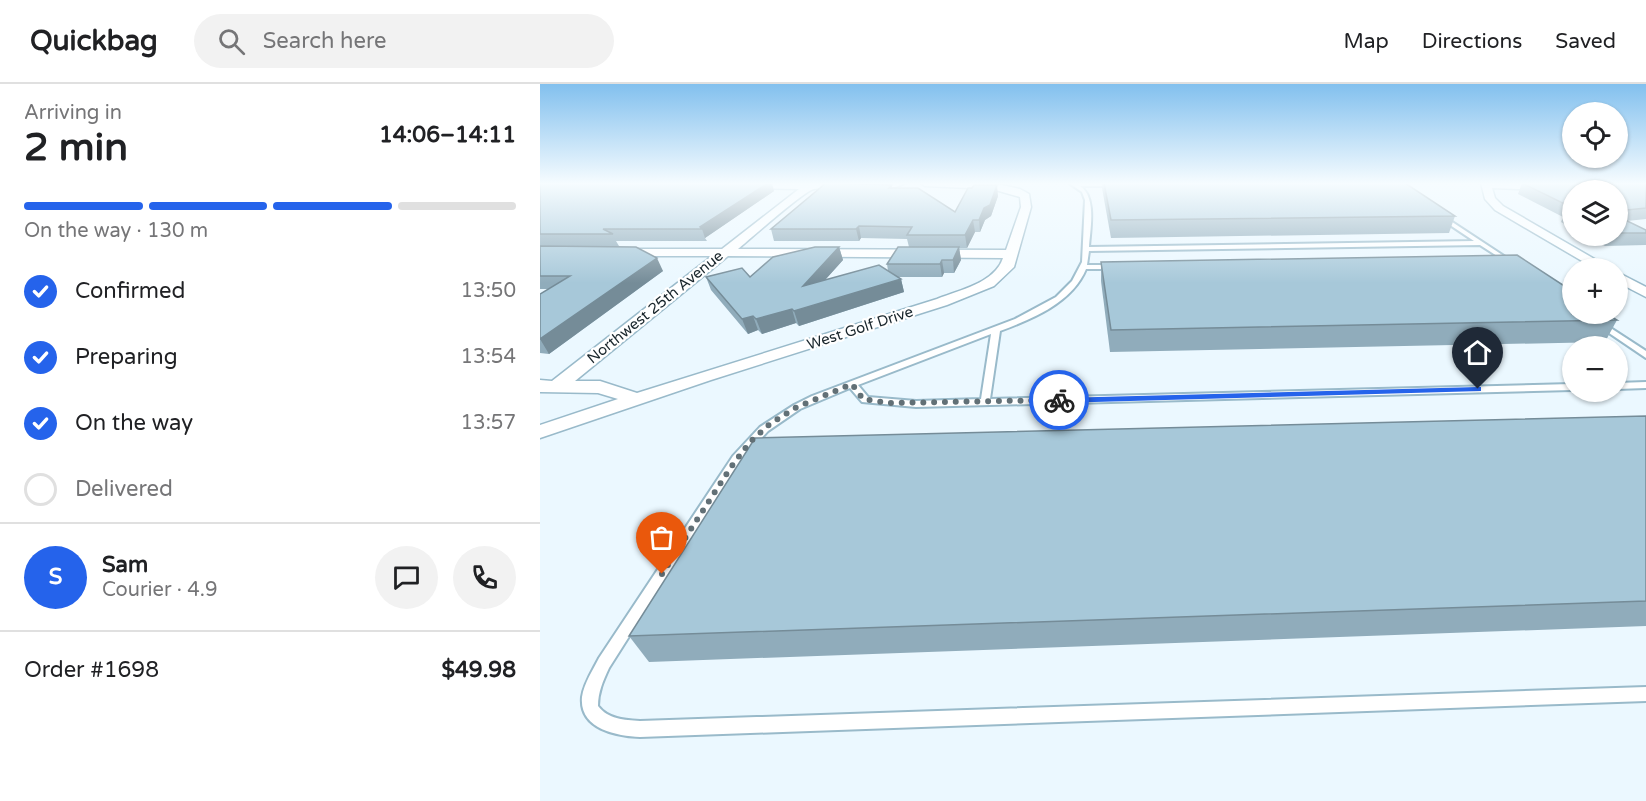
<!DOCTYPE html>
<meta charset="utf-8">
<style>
:root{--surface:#fff;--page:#f2f2f2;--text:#202124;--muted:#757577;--line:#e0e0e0;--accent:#2563eb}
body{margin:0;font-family:"Varela Round",sans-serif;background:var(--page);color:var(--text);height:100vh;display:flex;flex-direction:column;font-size:22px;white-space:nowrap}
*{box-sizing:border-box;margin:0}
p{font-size:20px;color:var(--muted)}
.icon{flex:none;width:33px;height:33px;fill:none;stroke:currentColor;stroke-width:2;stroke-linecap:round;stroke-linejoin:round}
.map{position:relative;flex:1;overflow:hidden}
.panel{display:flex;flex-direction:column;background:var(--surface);width:540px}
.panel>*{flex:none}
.controls{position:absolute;left:1022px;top:18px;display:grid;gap:12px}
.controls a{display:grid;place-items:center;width:66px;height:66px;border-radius:50%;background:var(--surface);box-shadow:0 2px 4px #0004;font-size:30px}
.pin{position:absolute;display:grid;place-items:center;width:51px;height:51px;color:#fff;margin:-62px -26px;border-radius:50% 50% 50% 0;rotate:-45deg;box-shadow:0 0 6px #0007}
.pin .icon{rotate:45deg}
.courier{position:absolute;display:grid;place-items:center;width:60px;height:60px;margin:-30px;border:4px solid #2563eb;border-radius:50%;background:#fff;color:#222;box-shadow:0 2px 8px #0007}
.overview em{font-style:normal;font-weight:700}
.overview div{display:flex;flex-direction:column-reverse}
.overview{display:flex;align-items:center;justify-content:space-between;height:102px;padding:0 24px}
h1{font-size:39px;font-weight:700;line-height:45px}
.bar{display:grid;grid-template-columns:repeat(4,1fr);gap:9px 6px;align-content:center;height:72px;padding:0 24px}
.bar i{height:8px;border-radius:4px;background:var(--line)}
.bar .current{background:var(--accent)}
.bar p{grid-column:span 4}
.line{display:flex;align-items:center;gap:15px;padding:0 24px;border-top:2px solid var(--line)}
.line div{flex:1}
.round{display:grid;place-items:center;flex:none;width:63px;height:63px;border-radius:32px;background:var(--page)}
ol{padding:0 24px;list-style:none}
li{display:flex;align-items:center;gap:18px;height:66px}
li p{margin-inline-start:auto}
li .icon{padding:6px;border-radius:50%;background:var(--accent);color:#fff;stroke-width:4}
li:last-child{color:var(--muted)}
li i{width:33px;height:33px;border:3px solid var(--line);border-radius:50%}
header{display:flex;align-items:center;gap:36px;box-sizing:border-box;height:84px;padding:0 30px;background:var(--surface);border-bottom:2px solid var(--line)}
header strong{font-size:28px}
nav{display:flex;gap:33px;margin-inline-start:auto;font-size:21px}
.search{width:420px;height:54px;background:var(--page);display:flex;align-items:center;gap:15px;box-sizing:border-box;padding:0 21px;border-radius:33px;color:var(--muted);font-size:22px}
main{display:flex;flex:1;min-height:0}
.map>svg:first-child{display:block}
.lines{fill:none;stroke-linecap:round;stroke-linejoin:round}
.lane-casing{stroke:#99baca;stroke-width:4}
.street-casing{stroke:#99baca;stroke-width:3}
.lane{fill:#fff;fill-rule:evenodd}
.street{fill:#fff;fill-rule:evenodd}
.wall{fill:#90acbb}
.shaded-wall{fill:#758c98}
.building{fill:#a7c8d9;stroke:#758c98;stroke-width:1.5}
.route{fill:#2563eb}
.done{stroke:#627076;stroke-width:6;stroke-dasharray:0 10.8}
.labels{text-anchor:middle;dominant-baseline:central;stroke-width:4.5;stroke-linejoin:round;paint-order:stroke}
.far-street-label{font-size:15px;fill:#19262c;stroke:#fff}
</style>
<header>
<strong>Quickbag</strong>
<div class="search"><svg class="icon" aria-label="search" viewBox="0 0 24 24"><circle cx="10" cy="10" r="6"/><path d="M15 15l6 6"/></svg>Search here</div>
<nav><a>Map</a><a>Directions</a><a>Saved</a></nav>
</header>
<main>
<section class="panel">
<div class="overview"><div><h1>2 min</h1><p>Arriving in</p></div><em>14:06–14:11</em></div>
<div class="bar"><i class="current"></i><i class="current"></i><i class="current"></i><i></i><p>On the way · 130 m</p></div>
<ol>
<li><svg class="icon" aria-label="check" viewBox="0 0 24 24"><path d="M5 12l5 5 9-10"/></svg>Confirmed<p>13:50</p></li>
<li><svg class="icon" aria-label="check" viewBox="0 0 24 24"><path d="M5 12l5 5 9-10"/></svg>Preparing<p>13:54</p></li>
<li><svg class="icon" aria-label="check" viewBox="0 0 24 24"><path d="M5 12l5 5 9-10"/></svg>On the way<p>13:57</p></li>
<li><i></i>Delivered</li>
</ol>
<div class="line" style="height:108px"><b class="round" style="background:var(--accent);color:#fff">S</b><div><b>Sam</b><p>Courier · 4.9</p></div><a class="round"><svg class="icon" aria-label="chat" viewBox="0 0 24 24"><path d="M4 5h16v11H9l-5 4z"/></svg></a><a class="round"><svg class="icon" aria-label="phone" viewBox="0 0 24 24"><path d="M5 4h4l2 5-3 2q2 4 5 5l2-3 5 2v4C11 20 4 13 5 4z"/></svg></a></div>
<div class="line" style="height:78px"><div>Order #1698</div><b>$49.98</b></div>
</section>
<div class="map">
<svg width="1106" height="717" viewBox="0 0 1106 717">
<rect width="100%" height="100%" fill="#ebf8ff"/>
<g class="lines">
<defs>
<g id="lane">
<path d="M 529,99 L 575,100 L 577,101 L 575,102 L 540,102 C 557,113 550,146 549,163 L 934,157 L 898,133 L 898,131 L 900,130 L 973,178 L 968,179 L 940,161 L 549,167 L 547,181 L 574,181 L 577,183 L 574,185 L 546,185 C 532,219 492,235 460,247 L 450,315 L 1032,300 L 1032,306 L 376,323 L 322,318 L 310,304 L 260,325 L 228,347 L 201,376 L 69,584 C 63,597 58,608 58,622 C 68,635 84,636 100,637 L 1106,603 L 1106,617 L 100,653 C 76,652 39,645 42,613 C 44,599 53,586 59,574 L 193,372 L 220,343 L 254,321 L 272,312 L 475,235 L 516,213 L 532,197 L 542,178 L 545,116 L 542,108 ZM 451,250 L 441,315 L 376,317 L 328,313 L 318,301 Z"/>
<polygon points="1041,230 1049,230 1106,267 1106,274"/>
<polygon points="1106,298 1106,304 1077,305 1077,299"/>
</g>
<g id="street">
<path d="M 205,99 L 365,99 C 348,111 295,101 274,105 C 265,106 209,156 198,165 L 466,166 L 481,123 L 480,113 L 452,105 L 385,102 L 380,99 L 452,99 L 480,105 L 489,110 L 491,123 L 474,183 L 454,202 L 407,221 L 171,296 L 0,354 L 0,341 L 78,315 L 58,309 L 0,308 L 0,296 L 12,297 L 172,172 L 79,172 L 73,168 L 74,165 L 182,165 L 259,105 L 202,104 L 202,100 ZM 188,172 L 463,174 C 455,199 419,206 397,215 L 97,309 L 60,297 L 35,297 Z"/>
<polygon points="941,99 1013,101 1013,105 1009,106 952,104 955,114 963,122 1070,184 1054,184 955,126 945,115"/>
<polygon points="1077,188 1106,203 1106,213 1077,198"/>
</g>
</defs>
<use href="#lane" class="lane-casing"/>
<use href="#street" class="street-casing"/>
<use href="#lane" class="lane"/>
<use href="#street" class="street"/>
</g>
<g class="wall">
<polygon points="0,99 234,107 165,154 167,157 76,157 79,162 123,187 9,270 0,269 0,210 9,205 0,205"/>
<polygon points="286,99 317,99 317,100 352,101 352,104 415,128 458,112 451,132 445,136 440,148 435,148 427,164 419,164 421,176 414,189 404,189 402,193 358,193 361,195 364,208 259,242 256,239 222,250 218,246 208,250 171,206 166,193 210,193 299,163 303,176 285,196 348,187 347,180 369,163 367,155 321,154 319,157 234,157 231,145"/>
<polygon points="562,99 865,99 915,132 909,149 571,154 562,104"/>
<polygon points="982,99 1106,99 1106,135 1087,137 1106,146 1106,161 1065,162 1046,152 1077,152 1077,106 1032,106 1032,144 1021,138 1023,133 978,110"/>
<polygon points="561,178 1077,236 1065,258 570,268 561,197"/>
<polygon points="1106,332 1106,542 109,578 89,552"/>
</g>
<g class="shaded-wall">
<polygon points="228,99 232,99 234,107 165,154 162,145 160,143"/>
<polygon points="457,101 458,112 451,132 445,136 440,148 439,136 444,124"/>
<polygon points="433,136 435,148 427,164 425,151"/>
<polygon points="319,142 321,154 319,157 316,145"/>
<polygon points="299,163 303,176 267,216 263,202"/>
<polygon points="419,163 421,176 414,189 413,176"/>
<polygon points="117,174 123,187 9,270 0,255"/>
<polygon points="402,176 404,189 402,193 400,180"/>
<polygon points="361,195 364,208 259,242 254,227"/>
<polygon points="252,225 256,239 222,250 216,235"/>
<polygon points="213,232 218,246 208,250 202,235"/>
</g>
<g class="building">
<polygon points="0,99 228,99 160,143 162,145 63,145 73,150 0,150"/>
<polygon points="286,99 352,101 349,104 378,104 415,128 428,104 432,104 434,101 457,101 450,121 444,124 439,136 433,136 425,151 367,151 372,143 319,142 316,145 231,145"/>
<polygon points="564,99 865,99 915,132 571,136"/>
<polygon points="982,99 1106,99 1106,124 1077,127 1077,106 1032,106 1032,130 1026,127 1029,122"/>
<polygon points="1077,132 1106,146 1106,149 1077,149"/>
<polygon points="0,162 96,163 117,174 0,255 0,210 30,192 0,192"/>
<polygon points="275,163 299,163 263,202 339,181 361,195 254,227 252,225 216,235 213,232 202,235 166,193 202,184 210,193 233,173"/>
<polygon points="358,163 419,163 413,176 402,176 400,180 347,180"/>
<polygon points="977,171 1032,207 1032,230 1067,230 1077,236 571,246 561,178"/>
<polygon points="1106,332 1106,517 89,552 215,354"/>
</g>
<linearGradient id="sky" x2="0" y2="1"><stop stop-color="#82c0ee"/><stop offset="0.5" stop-color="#f6fcff"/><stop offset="1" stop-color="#f6fcff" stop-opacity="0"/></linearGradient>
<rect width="1106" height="199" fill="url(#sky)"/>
<polygon class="route" points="938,303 941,303 941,307 519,319 515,316 519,314"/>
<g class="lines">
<polyline class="done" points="122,490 191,383 210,358 230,340 257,323 312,300 323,315 348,319 519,316"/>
</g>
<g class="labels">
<g class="far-street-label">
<text transform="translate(115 223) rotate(-39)">Northwest 25th Avenue</text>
<text transform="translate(320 244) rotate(-18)">West Golf Drive</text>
</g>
</g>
</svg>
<div class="controls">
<a><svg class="icon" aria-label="locate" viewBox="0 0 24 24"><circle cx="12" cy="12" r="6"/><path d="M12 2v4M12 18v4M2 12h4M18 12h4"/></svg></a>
<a><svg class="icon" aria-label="layers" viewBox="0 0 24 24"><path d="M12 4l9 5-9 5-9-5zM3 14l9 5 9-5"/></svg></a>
<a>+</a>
<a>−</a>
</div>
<div class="pin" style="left:122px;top:490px;background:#ea580c"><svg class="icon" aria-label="bag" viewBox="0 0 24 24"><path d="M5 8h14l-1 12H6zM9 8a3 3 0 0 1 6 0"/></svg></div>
<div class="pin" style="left:938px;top:305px;background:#1f2937"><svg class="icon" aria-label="home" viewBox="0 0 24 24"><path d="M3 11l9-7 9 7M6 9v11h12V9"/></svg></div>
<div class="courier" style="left:519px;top:316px"><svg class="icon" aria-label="bike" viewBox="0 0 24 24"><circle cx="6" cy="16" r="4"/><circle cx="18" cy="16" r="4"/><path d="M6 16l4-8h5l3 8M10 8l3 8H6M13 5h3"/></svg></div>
</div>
</main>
